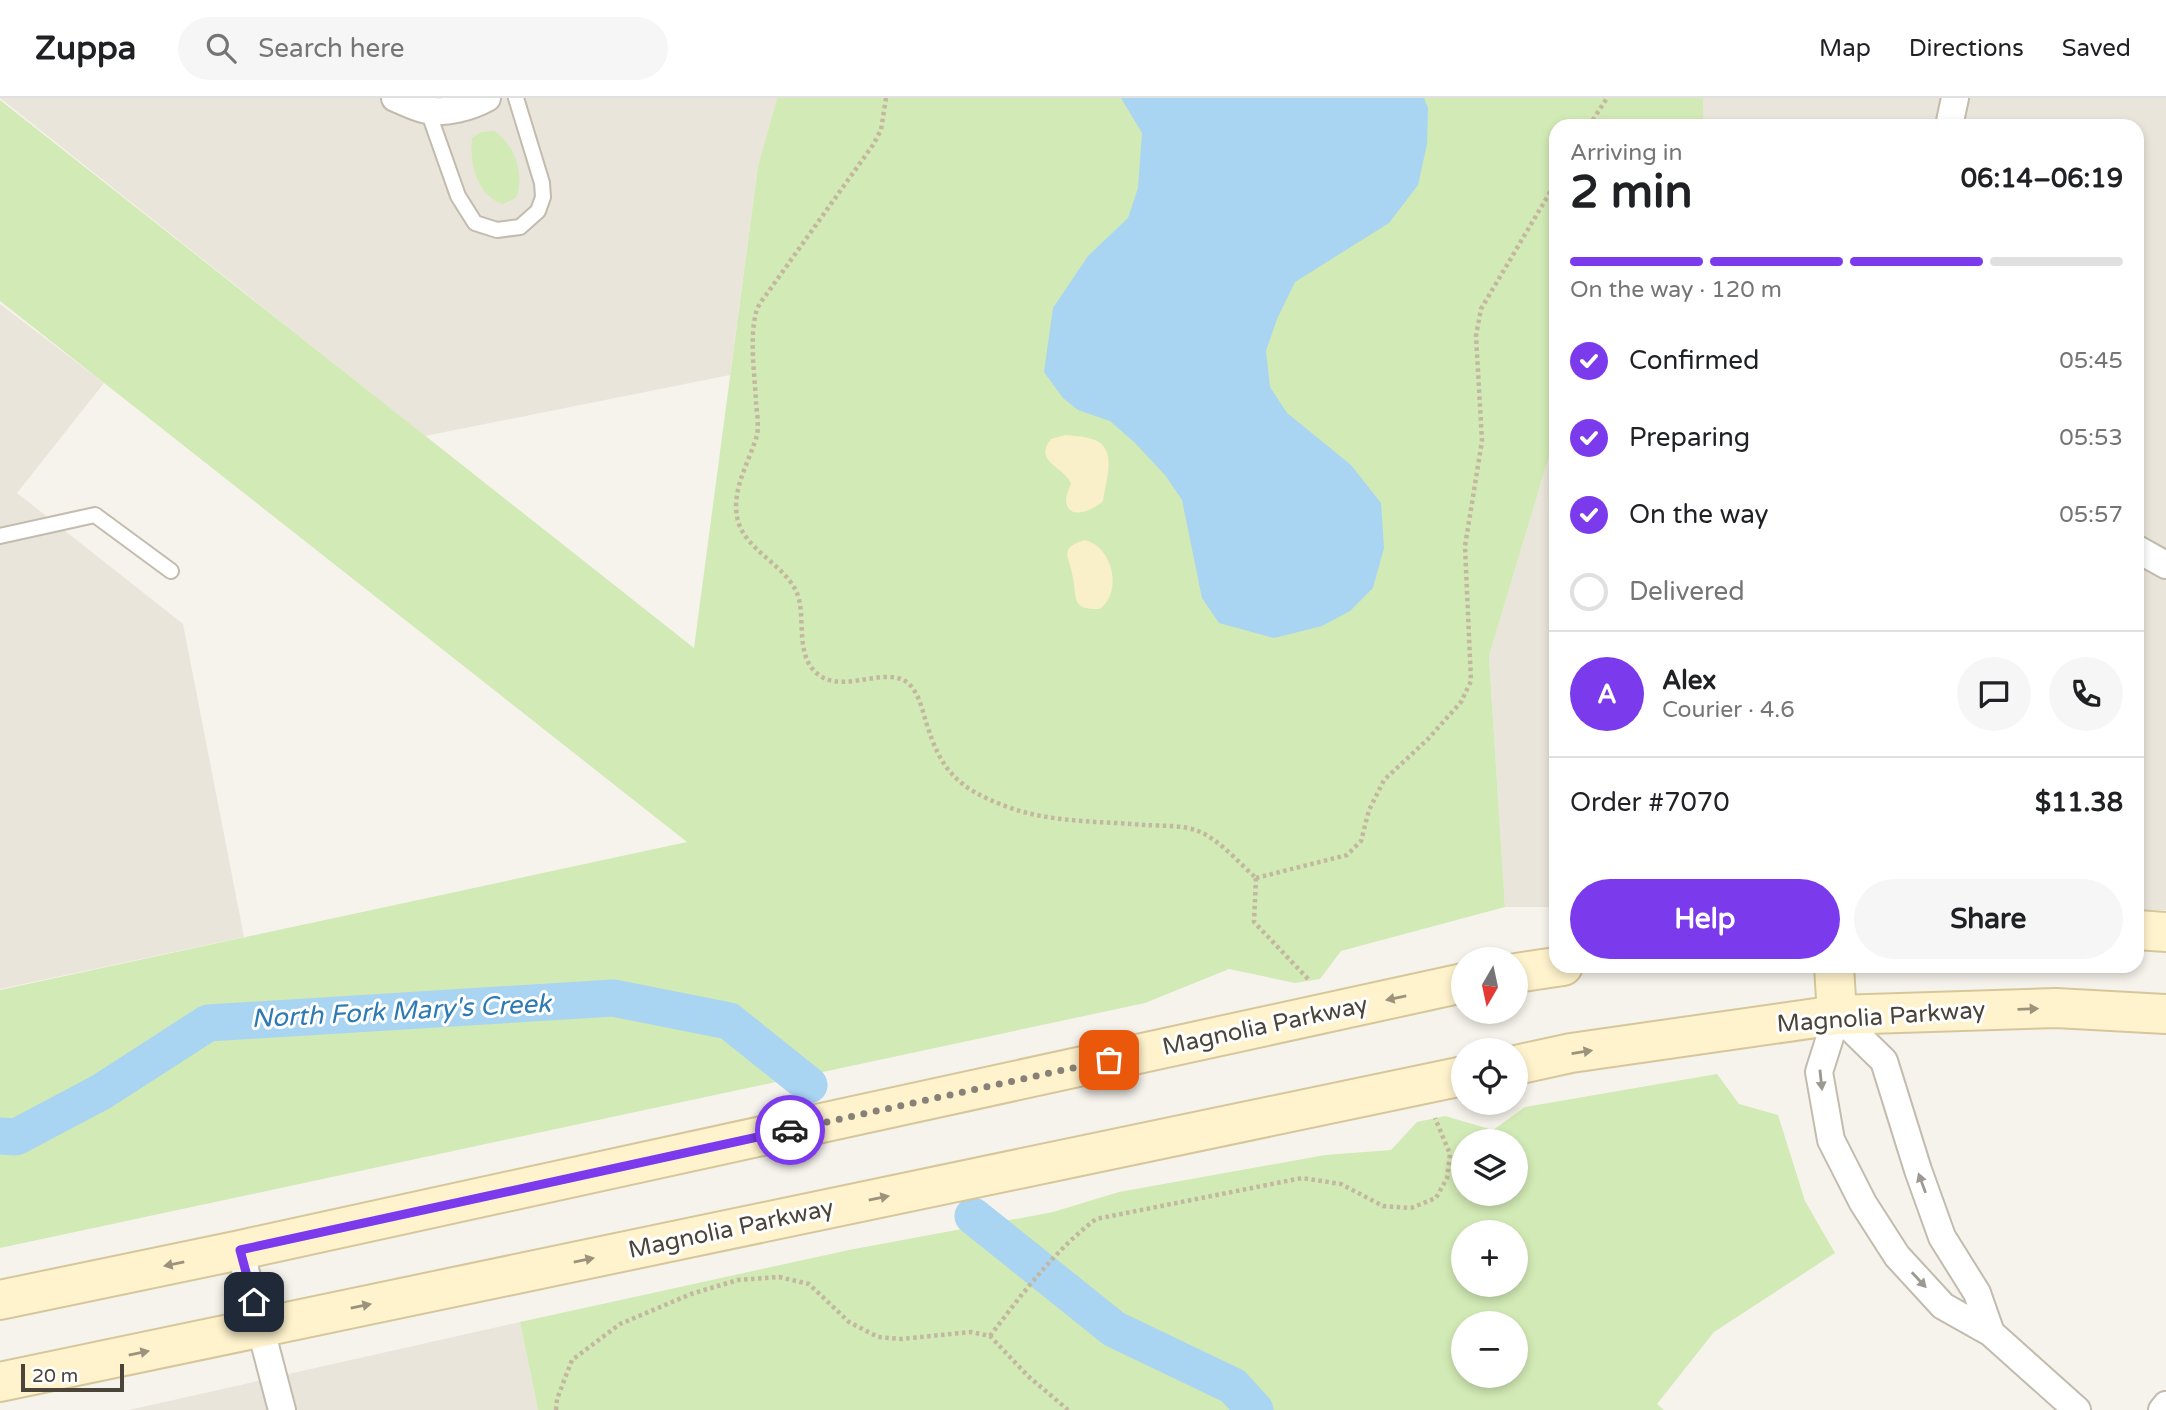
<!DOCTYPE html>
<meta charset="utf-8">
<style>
:root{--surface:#fff;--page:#f6f6f6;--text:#202124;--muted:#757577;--line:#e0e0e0;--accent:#7c3aed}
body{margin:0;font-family:"Varela Round",sans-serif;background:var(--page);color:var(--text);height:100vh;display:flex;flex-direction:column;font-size:26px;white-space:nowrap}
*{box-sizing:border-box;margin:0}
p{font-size:23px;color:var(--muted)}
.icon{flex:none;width:38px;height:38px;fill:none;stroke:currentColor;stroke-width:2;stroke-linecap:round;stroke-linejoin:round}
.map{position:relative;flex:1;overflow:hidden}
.sheet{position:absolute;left:1549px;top:21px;width:595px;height:854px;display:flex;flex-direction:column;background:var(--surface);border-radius:21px;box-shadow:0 4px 10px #0003}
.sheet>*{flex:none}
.needle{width:46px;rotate:189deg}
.controls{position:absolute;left:1451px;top:849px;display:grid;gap:14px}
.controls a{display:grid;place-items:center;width:77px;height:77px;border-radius:50%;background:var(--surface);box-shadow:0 4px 10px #0003;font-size:35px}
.scale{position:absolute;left:21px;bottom:18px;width:103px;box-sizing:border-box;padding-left:7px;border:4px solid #4b4439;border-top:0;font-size:19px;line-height:24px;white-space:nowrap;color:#4b4439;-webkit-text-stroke:5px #fff;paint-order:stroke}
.pin{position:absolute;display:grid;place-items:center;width:60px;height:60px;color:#fff;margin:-30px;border-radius:14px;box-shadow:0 4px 10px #0006}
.courier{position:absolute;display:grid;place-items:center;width:70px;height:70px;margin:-35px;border:5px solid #7c3aed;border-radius:50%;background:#fff;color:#222;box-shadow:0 2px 9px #0007}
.summary em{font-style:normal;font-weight:700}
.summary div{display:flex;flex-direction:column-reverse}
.summary{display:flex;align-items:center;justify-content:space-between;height:119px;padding:0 21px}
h1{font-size:46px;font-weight:700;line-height:52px}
.bar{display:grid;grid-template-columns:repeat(4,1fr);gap:10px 7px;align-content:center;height:84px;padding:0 21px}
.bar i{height:9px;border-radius:5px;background:var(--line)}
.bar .selected{background:var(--accent)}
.bar p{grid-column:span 4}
.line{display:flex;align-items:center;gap:18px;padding:0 21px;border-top:2px solid var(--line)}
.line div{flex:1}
.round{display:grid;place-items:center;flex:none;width:74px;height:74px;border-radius:37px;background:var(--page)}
ol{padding:0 21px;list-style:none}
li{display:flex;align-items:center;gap:21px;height:77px}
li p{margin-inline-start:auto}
li .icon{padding:7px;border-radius:50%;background:var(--accent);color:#fff;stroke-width:4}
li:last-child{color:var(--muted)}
li i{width:38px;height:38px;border:4px solid var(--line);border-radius:50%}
.action{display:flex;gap:14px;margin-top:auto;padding:14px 21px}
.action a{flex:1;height:80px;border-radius:42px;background:var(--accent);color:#fff;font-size:28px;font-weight:700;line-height:80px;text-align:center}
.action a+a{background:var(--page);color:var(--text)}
header{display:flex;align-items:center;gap:42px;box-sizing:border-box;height:98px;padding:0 35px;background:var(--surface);border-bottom:2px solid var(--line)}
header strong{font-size:33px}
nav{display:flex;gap:38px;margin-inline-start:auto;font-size:24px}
.search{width:490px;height:63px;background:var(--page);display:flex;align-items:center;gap:18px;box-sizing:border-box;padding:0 24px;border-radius:38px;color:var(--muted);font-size:26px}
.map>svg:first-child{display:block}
.residential{fill:#eae5da}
.green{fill:#d2eab5;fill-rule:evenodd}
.sand{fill:#f9efc9}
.water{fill:#a9d4f2}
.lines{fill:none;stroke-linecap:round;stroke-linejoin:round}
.canal{stroke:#a9d4f2;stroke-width:37}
.lane-casing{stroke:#c2bbae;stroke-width:18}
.street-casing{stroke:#c2bbae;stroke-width:30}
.secondary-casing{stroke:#d6c79b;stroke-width:42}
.path{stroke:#c4b79f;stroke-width:4.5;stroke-dasharray:3.5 3.5;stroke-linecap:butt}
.lane{stroke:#fff;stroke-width:14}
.street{stroke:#fff;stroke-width:26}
.secondary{stroke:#fff3cd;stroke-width:38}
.oneway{fill:#9c937c}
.oneway2{fill:#9c9892}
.done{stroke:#878178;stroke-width:7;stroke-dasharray:0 12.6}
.route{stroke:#7c3aed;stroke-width:9}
.labels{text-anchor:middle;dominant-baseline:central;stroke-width:6;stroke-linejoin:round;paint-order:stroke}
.street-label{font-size:24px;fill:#4b4439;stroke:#fff}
.water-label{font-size:26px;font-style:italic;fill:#2e7ab2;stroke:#fff}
</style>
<header>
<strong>Zuppa</strong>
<div class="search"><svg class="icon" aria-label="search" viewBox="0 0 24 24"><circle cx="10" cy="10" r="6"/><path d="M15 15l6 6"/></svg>Search here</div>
<nav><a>Map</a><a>Directions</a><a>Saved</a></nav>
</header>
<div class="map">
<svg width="2166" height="1312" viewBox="0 0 2166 1312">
<rect width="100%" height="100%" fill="#f6f3ec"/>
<g class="residential">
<polygon points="0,0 777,0 758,68 730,277 425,338"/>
<polygon points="1703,0 2166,0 2166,812 2137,812 2137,28 1703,28"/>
<polygon points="0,206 104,285 17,395 183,526 244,839 0,891"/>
<polygon points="1556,335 1556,809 1505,809 1489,558"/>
<polygon points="520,1224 538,1312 129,1312"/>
</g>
<g class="green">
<polygon points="777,0 1703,0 1703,28 1556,28 1556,335 1489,558 1505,809 1341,853 1320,881 1295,885 1229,871 1145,905 0,1150 0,892 687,744 0,203 0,2 694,550 758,68"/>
<path d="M 494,33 C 515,46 525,77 516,100 L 503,106 C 477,98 469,65 472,40 L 481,34 Z"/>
<path d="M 1717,976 L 1739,1006 L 1778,1017 L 1805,1103 L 1835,1155 L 1714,1234 L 1657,1306 L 1664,1312 L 538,1312 L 520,1224 L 849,1152 L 1053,1114 L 1119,1094 L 1325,1057 L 1391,1052 L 1417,1024 L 1445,1018 L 1493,1032 L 1525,1009 ZM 1516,1043 L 1516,1096 L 1463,1096 L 1463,1043 ZM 1463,1134 L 1516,1134 L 1516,1186 L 1463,1186 ZM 1463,1225 L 1516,1225 L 1516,1278 L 1463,1278 Z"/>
</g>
<g class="sand">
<path d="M 1065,337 C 1073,338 1081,338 1088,340 C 1120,346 1106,381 1103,403 C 1094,412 1067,424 1066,402 C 1066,397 1070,389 1071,385 C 1063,368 1033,364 1051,341 Z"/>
<path d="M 1085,442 C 1113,449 1123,494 1100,511 C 1071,512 1077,501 1073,480 C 1070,459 1057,450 1085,442 Z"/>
</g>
<polygon class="water" points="1121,0 1424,0 1428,10 1427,46 1418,87 1389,125 1295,184 1277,221 1266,253 1270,289 1287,315 1351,367 1381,405 1384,450 1373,490 1350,513 1322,528 1274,540 1219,525 1202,500 1182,402 1165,377 1134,344 1110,323 1078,312 1063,300 1044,274 1053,210 1088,158 1128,120 1138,90 1142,35"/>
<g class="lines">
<g class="canal">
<polyline points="0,1038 16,1039 101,994 208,925 613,900 729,923 809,987"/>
<polyline points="973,1118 1114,1231 1233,1288 1255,1312"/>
</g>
<defs>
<g id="lane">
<polyline points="428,13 458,98 475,125 497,132 520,129 538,113 543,99 542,85 516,0"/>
<polyline points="0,438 95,417 171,473"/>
</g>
<g id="street">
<path d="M 395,0 C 405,4 416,10 427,12 C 445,16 471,9 487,0"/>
<polyline points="1949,28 1955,0"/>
<polyline points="2137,451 2166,467"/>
<polyline points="240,1152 282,1312"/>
<polyline points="1991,1235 1977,1195 1942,1139 1918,1072 1884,963 1837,917 1819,974 1831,1042 1863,1105 1897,1158 1943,1208 1991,1235 2077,1312"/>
<polyline points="2162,1312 2166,1307"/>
</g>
<g id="secondary">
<polyline points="2137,832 2166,834"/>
<polyline points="1834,868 1837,917"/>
<polyline points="1516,875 1563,868"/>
<polyline points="1516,967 1571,955 1837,917 2056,910 2166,916"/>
<polyline points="0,1202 240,1152 1463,885"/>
<polyline points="0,1284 1463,978"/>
</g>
</defs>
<use href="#lane" class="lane-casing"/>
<use href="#street" class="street-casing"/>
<use href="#secondary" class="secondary-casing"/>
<g class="path">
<path d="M 886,0 L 881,32 L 873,47 L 766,197 C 762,202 757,209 756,215 C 749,241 755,278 756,305 C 757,315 759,327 757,337 C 749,365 730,393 738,423 C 747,455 790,468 799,501 C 805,527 795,563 822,579 C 847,594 889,567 909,586 C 919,596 922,611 926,624 C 941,673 958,690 1005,708 C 1049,725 1100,723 1146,727 C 1162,728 1183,727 1198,733 C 1220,742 1239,765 1256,780"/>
<polyline points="1589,28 1607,0"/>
<polyline points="1256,780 1347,757 1361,743 1369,712 1384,682 1428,641 1461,604 1471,583 1465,448 1482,343 1476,238 1481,211 1556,84"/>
<polyline points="1256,780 1254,824 1309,882"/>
<path d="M 990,1238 C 1022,1196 1054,1153 1096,1121 L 1302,1080 L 1341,1086 L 1383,1108 L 1411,1110 L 1436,1100 L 1447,1080 L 1450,1056 L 1435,1020"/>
<polyline points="556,1312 557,1301 572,1262 620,1226 691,1196 738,1182 779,1179 809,1186 849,1224 878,1239 901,1241 971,1234 990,1238 1028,1278 1068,1312"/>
</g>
<use href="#lane" class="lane"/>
<use href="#street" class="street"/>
<use href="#secondary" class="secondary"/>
</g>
<defs><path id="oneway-solid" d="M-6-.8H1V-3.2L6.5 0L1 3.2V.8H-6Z" transform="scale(1.75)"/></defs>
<g class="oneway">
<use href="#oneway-solid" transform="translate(1396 900) rotate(168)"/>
<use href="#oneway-solid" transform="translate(2028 911) rotate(-2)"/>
<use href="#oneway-solid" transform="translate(1582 954) rotate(-9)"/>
<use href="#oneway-solid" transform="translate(879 1100) rotate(-12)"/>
<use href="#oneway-solid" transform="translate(584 1162) rotate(-12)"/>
<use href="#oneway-solid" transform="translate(174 1166) rotate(168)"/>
<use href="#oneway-solid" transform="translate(361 1208) rotate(-12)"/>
<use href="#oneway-solid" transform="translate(139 1255) rotate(-12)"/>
</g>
<g class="oneway2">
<use href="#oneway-solid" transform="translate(1821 982) rotate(84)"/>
<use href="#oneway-solid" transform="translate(1922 1085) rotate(-110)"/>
<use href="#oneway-solid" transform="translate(1919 1182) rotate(47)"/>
</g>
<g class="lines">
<polyline class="done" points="790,1032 1109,962"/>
<polyline class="route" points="254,1204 240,1152 790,1032"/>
</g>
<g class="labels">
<g class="street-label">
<text transform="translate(1881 919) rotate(-4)">Magnolia Parkway</text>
<text transform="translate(1265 928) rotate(-12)">Magnolia Parkway</text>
<text transform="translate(731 1131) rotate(-12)">Magnolia Parkway</text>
</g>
<g class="water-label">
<text transform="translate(401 913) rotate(-3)">North Fork Mary's Creek</text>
</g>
</g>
</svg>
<div class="controls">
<a><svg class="needle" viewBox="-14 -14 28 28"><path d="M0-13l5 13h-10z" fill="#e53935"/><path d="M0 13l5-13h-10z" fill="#757577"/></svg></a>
<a><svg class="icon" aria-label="locate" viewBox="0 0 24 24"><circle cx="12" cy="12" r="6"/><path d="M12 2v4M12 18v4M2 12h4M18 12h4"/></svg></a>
<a><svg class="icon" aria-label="layers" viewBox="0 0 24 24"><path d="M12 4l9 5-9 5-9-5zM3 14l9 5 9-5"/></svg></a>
<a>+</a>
<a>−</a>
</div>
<div class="scale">20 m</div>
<div class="pin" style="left:1109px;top:962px;background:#ea580c"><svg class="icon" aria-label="bag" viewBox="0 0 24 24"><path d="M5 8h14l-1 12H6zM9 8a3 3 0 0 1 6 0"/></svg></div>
<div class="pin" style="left:254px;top:1204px;background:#1f2937"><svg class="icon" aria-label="home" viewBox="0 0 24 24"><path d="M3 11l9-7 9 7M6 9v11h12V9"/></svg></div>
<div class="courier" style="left:790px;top:1032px"><svg class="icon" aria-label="car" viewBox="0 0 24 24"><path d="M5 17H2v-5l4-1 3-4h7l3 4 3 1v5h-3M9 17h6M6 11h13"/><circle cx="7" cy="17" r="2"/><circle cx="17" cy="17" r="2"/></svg></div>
<section class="sheet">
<div class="summary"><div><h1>2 min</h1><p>Arriving in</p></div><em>06:14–06:19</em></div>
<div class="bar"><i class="selected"></i><i class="selected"></i><i class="selected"></i><i></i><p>On the way · 120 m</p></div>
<ol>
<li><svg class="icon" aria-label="check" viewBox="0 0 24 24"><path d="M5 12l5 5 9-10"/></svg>Confirmed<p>05:45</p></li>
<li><svg class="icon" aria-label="check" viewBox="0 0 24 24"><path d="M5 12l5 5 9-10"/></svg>Preparing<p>05:53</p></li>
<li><svg class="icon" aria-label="check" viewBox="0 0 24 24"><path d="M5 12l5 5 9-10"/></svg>On the way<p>05:57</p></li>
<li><i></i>Delivered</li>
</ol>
<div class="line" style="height:126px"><b class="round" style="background:var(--accent);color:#fff">A</b><div><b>Alex</b><p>Courier · 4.6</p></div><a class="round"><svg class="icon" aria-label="chat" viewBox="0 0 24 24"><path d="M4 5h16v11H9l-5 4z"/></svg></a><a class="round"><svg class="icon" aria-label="phone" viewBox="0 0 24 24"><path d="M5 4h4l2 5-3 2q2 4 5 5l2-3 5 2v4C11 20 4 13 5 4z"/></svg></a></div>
<div class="line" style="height:91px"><div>Order #7070</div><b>$11.38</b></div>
<div class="action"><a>Help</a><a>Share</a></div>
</section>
</div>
